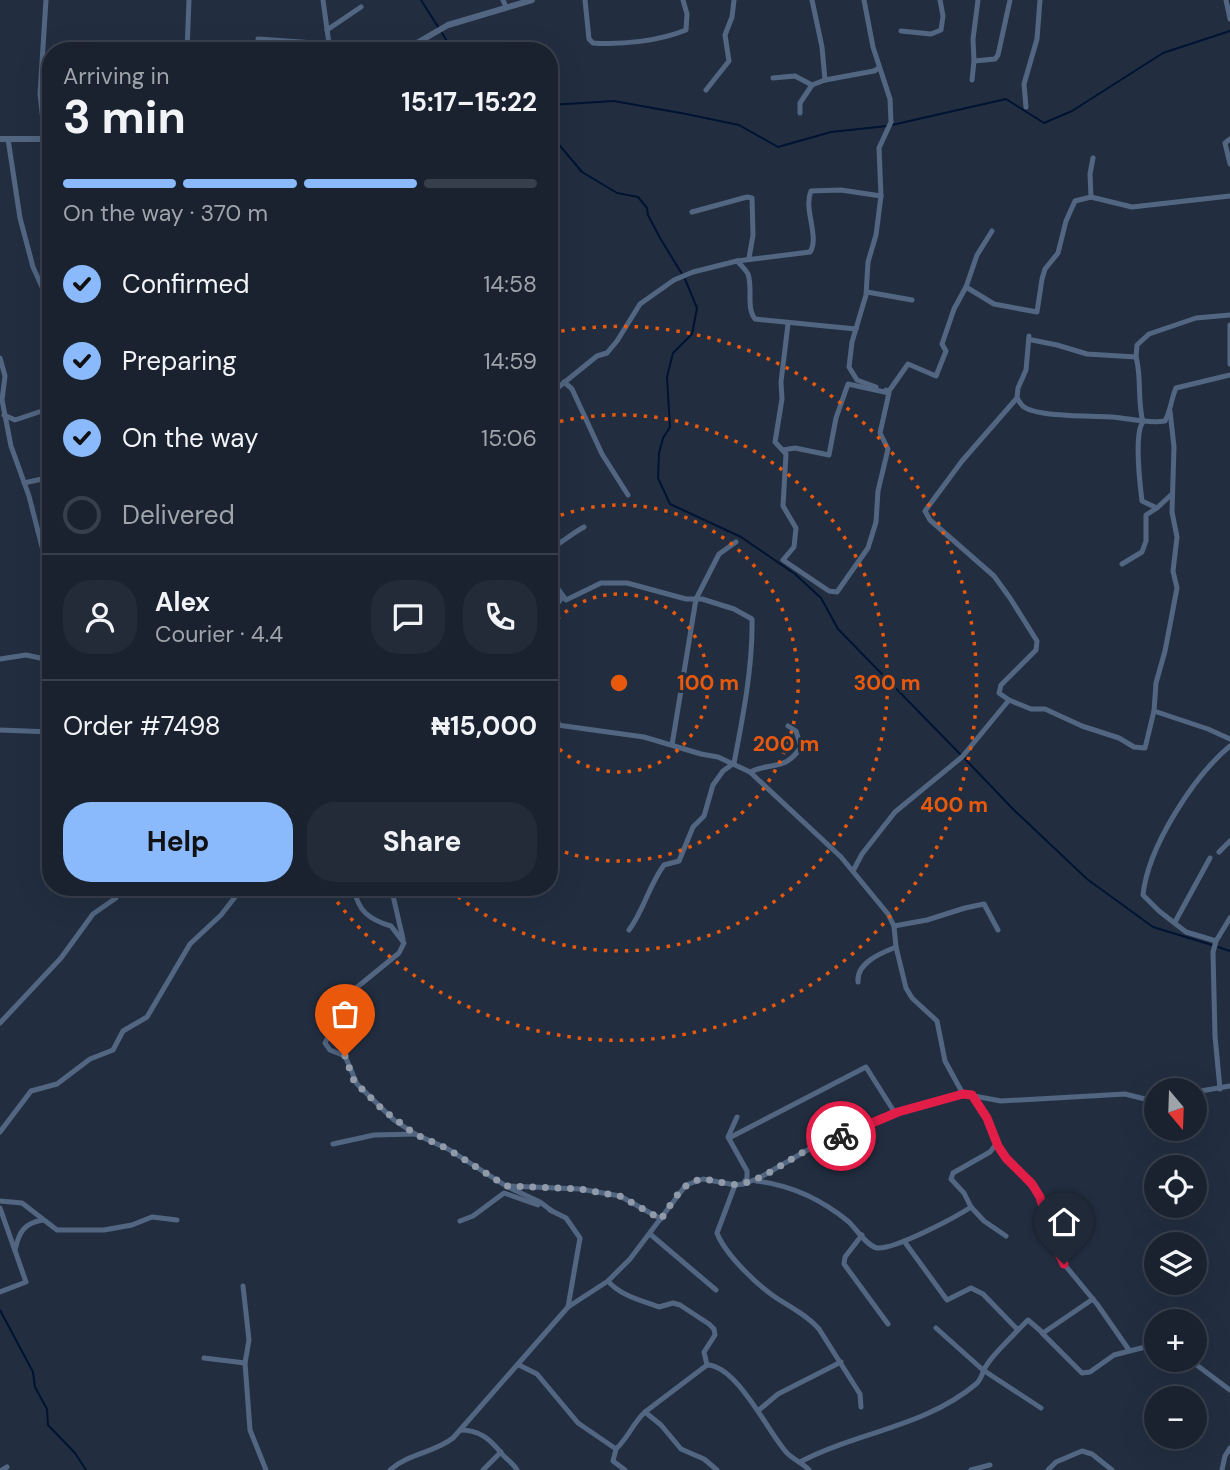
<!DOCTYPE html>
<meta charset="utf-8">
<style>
:root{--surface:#1a2230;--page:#232a38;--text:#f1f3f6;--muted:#9fa4ab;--line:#383f4c;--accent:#8abafc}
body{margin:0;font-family:"DM Sans",sans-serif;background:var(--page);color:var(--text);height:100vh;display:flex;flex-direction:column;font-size:26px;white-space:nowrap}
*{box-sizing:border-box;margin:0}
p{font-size:23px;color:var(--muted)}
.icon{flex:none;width:38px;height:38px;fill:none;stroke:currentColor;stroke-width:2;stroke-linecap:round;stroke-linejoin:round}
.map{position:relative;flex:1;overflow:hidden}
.panel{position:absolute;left:42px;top:42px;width:516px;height:854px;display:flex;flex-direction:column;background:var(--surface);border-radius:28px;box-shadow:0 7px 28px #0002,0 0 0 2px var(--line)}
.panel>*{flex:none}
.needle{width:46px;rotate:161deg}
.controls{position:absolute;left:1144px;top:1078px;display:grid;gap:14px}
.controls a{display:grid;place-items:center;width:63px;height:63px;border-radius:50%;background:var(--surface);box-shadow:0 7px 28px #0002,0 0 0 2px var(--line);font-size:35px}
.pin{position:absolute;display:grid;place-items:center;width:60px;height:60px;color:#fff;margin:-72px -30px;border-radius:50% 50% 50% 0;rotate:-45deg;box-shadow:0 0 7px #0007}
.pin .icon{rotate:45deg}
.courier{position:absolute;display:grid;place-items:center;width:70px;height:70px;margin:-35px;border:5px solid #e11d48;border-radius:50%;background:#fff;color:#222;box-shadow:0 2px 9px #0007}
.overview em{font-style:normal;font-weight:700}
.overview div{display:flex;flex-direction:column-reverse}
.overview{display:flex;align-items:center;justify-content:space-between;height:119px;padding:0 21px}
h1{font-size:46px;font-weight:700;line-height:52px}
.bar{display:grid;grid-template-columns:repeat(4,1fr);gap:10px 7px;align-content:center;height:84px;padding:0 21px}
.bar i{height:9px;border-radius:5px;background:var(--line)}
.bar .selected{background:var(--accent)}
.bar p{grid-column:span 4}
.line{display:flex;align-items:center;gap:18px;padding:0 21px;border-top:2px solid var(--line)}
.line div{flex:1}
.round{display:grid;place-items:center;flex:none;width:74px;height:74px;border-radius:28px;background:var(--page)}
ol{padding:0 21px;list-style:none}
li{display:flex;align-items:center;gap:21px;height:77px}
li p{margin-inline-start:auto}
li .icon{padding:7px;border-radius:50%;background:var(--accent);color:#111;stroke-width:4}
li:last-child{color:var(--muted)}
li i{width:38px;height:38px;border:4px solid var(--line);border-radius:50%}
.cta{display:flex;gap:14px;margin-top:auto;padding:14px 21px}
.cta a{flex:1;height:80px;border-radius:28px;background:var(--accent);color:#111;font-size:28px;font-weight:700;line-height:80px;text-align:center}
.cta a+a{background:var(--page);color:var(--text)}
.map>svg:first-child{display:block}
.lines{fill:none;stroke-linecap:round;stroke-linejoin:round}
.stream{stroke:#001332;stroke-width:2}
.minor{stroke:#526682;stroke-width:5}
.tertiary{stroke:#526682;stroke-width:6}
.done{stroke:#909aa8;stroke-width:7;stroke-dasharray:0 12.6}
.route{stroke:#e11d48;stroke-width:9}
.ring{fill:none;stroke:#e8590c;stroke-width:3.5;stroke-dasharray:3.5 7}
.centre{fill:#e8590c;stroke:#222e40;stroke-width:3.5}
.ring-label{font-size:21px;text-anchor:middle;font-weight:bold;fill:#e8590c;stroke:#222e40;stroke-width:6;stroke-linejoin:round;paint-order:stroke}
</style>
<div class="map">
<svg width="1230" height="1470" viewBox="0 0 1230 1470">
<rect width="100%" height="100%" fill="#222e40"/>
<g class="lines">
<g class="stream">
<polyline points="421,0 447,41 458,51"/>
<polyline points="550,105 614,101 686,114 739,125 778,147 831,132 887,126"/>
<polyline points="892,125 1006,99 1044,123 1072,111 1163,53 1230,31"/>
<polyline points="550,134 582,172 617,193 638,197 647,208 648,215 660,238 682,274"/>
<polyline points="685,279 697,308 692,334 673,353 667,377 670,427 663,438 659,453 658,478 670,504 741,537 795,574 821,598 838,629 960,754"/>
<polyline points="964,758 1014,810 1087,879 1153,927 1212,945"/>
<polyline points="1218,947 1230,951"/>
<polyline points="0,1310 33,1372 35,1387 47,1409 48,1425 75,1453 86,1470"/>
</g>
<g class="minor">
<polyline points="323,0 330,51"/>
<polyline points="503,0 506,7"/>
<path d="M 585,0 L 589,39 L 593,43 C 622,45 659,41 686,30 L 687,14 L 683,0"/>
<polyline points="812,0 822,47 825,80"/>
<polyline points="864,0 873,47 890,99 891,122 879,148 881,196 876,235 868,262 866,295 852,342 849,367 857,380 876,387"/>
<polyline points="1226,0 1230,19"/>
<polyline points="327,30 361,7"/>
<polyline points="901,31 931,34 941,30 943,16 940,0"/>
<polyline points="258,39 329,44"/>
<polyline points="187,51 189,0"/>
<polyline points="974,61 973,39 978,0"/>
<polyline points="773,78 795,76 812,85 825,80 874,71 879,68"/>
<polyline points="972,80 974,61 995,59 998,55 1010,0"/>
<polyline points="706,90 729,61 725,35 732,17 734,0"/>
<polyline points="1026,107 1024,84 1037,39 1040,0"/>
<polyline points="800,113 800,103 812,85"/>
<polyline points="8,139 20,218 33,267 51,307"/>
<polyline points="45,139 40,94 46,0"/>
<polyline points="1230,139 1225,143 1230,164"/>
<polyline points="1091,197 1090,174 1093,158"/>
<polyline points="692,212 747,197 752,198 753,235 749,258"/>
<path d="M 737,261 C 741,265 746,270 748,274 C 753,288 746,308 755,319 L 856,329"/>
<polyline points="966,287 994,304 1037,312 1042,279 1045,269 1058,253 1066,221 1075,201 1091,197 1132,207 1230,196"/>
<polyline points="867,292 912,300"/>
<polyline points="1230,325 1230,364"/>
<path d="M 1029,336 L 1026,370 L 1018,388 L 1017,398 C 1019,401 1021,405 1024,407 C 1038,417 1092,416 1111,417 C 1129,418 1146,424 1165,421 C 1171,410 1171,399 1176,388 L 1230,375"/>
<path d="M 1032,340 L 1057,345 L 1087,354 L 1136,357 C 1142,378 1137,401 1143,422 C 1134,433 1140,485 1142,501 L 1157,508 L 1146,515 L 1146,541 L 1142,552 L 1122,564"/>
<polyline points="1136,357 1137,345 1149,334 1196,318 1230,315"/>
<polyline points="0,358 5,376 2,400 11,446 29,496 51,582"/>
<polyline points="564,382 572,389 602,454 628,495"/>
<polyline points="886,390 889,391 908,364 936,376 946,351 942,344 954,309 966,287 977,255 992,231"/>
<path d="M 550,394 L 597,356 L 607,353 L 617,341 L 640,304 L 674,280 L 693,272 L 737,261 L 810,252 C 820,237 803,209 811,191 L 841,190 L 881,196"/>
<polyline points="4,415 15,420 51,408"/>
<polyline points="783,450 795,448 829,455 836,418 848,384 889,393 880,433 888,449 878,491 876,522 868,548 837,592 829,591 783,560 794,547 796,528 783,506 786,454 775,442 782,399 781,382 788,324"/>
<polyline points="24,483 51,477"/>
<polyline points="1157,508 1172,494"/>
<polyline points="38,531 51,535"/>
<path d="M 550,549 C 563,542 571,534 584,527"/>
<polyline points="550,571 553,582"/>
<path d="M 553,582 L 566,600 L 601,583 L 627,583 L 686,599 L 702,599 L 734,609 L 752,619 C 753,665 743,717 734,763 L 723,771 L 713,785 L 704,816 L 693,827 L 679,861 L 664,865 C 649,885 644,910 629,930"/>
<polyline points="550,622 551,612 561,599 559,595"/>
<polyline points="550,628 556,687 551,702 559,725"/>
<polyline points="0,659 26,655 40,658 51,653"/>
<polyline points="1009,700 1031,709 1045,709 1082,726 1119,738 1134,747 1145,748 1154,711 1156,683 1165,651 1177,588 1173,571 1177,537 1172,512 1174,447 1170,411"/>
<polyline points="1154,711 1208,729 1230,739"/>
<polyline points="550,724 644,737 701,754 718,757 750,772 841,857 888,914 894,926 896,947 906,988 912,998 937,1021 945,1061 963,1094"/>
<polyline points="0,730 51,732"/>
<polyline points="672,745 696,599 719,554 736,542"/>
<path d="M 750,772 C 774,761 784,772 801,747 L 796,731 L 788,726"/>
<polyline points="1219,852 1230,841"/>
<polyline points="853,871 862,854 895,812 962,757 1009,700 999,693 1001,685 1036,650 1037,641 1010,598 994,576 930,520 925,511 962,461 1017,398"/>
<path d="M 354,887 C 357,911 370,920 391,926 L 404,943 L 399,953 L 350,993 L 325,1043 L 330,1050 L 345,1056 L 357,1084 L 394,1120 L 415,1134 L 448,1149 L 506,1186 L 540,1202 L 552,1211"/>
<polyline points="391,887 403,939"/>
<polyline points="1175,922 1210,858"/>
<polyline points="894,926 927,920 965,908 984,904 998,930"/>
<path d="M 1216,941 L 1186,932 L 1159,911 L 1143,895 C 1148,847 1193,777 1230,746"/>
<path d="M 858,982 C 856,963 881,953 896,947"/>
<polyline points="0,1023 61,958 93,914 116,898 116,887"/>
<polyline points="1220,1089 1215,1036 1213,952 1216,941 1230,918"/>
<polyline points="1195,1092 1230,1086"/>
<polyline points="972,1095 994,1132 998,1146 1040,1197 1053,1240 1064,1264 1097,1304 1129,1350"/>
<polyline points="737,1117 728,1137 747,1171 747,1178 743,1184"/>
<polyline points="0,1132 31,1091 57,1084 90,1059 113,1050 123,1031 147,1017 190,944 221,915 243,887"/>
<polyline points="729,1138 866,1067 895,1113"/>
<polyline points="997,1143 990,1152 953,1173 951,1179 964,1193 971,1207 984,1221 1006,1236"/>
<polyline points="333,1144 374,1135 415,1134"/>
<path d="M 756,1181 C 792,1185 821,1199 849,1222 C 856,1229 867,1246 877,1248 C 894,1250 956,1217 971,1207"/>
<path d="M 735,1185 L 717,1233 C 725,1254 756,1284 775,1297 C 790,1307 807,1315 819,1329 L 860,1394 L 861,1407"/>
<polyline points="509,1186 580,1189 620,1196 661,1219"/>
<polyline points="0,1201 22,1203 57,1230 104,1230 132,1225 152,1217 177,1220"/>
<polyline points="0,1208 26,1282 0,1292"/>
<polyline points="550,1210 566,1218 580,1238 568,1307"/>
<polyline points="460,1221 473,1216 504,1193 538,1205"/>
<polyline points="650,1234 716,1290"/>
<polyline points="862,1235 845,1257 844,1264 888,1324"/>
<polyline points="904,1241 947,1300 971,1288 983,1294 1018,1330 1028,1320 1043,1333 1093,1299"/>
<path d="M 15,1250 C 19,1232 24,1223 43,1220"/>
<path d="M 608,1281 C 619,1295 643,1301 659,1307 L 673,1303 L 680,1305 L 709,1324 L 714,1329 L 715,1335 L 704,1352 L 707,1365"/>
<polyline points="243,1286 249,1340 245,1363 250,1430 266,1470"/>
<polyline points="936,1328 983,1370 1041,1408"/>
<polyline points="1042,1333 1082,1373 1090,1372 1114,1355 1157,1344"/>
<polyline points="204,1358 245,1363"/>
<polyline points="1190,1360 1230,1390"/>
<path d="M 519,1365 L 537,1374 L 578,1423 L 616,1449 C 628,1438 633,1423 645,1412 L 707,1365 C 737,1365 769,1434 787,1453 C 794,1460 803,1463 809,1470"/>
<polyline points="759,1410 778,1394 841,1362"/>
<polyline points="645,1412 661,1425 681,1449 704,1459 717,1470"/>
<path d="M 460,1430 C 480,1430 490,1439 502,1454 C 507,1460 513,1463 517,1470"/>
<polyline points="616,1449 613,1461 625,1470"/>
<path d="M 800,1462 C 857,1432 925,1427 976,1384 C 982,1379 982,1372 986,1366 C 994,1353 1008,1341 1018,1330"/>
<polyline points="2,1470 7,1467"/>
<path d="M 390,1470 C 409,1453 434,1453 453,1438 L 568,1307 L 608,1281 L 630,1259 L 686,1185 L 703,1179 L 735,1185 L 743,1184 L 759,1178 L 811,1148 L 898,1112 L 963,1094 L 1001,1101 L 1125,1094 L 1157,1102"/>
<polyline points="483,1470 501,1452"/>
<polyline points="971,1470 990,1465"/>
<polyline points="1048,1470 1056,1462 1082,1451 1092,1454 1112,1470"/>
<polyline points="1222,1470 1225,1456 1230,1448"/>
</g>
<g class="tertiary">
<polyline points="403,51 448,25 532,0"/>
<polyline points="0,139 51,139"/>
</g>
</g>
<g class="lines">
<path class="done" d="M 345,1056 L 354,1081 L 383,1110 L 415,1134 L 448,1149 L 506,1186 L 580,1189 L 620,1196 L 661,1219 C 669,1208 679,1188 692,1182 C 709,1174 727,1189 745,1183 C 769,1176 789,1159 811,1148 C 821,1144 831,1140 841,1136"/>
<polyline class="route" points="841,1136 898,1112 963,1094 972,1095 987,1118 998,1146 1006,1158 1032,1184 1040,1197 1053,1240 1064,1264"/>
</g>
<g class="ring">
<path d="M550 627A89 89 0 1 1 550 739"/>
<path d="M551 519A178 178 0 1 1 551 847"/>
<path d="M550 424A268 268 0 1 1 447 888"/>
<path d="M551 333A357 357 0 1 1 327 888"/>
</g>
<circle cx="619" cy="683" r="10" class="centre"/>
<g class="ring-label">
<text x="708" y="690">100 m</text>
<text x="887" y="690">300 m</text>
<text x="786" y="751">200 m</text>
<text x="954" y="812">400 m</text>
</g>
</svg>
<div class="controls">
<a><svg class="needle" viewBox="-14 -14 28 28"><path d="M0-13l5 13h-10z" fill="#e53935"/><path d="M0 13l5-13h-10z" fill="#9fa4ab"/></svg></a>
<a><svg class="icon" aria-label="locate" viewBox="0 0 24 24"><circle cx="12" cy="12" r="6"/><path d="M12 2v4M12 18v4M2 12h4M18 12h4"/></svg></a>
<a><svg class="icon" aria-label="layers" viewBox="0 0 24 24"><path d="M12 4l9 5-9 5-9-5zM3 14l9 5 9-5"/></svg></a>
<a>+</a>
<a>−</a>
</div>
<div class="pin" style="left:345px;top:1056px;background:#ea580c"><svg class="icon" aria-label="bag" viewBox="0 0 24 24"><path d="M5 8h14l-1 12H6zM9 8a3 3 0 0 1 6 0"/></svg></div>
<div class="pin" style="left:1064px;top:1264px;background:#1f2937"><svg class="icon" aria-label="home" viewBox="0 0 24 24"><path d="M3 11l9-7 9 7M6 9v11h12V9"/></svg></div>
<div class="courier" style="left:841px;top:1136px"><svg class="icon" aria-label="bike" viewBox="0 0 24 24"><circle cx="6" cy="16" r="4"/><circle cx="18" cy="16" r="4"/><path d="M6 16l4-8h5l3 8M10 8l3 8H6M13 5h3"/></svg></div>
<section class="panel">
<div class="overview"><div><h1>3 min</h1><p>Arriving in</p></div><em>15:17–15:22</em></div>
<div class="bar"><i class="selected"></i><i class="selected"></i><i class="selected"></i><i></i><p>On the way · 370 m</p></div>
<ol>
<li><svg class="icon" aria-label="check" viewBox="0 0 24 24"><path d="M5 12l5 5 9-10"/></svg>Confirmed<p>14:58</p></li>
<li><svg class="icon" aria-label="check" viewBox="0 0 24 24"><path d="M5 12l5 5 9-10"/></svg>Preparing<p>14:59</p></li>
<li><svg class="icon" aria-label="check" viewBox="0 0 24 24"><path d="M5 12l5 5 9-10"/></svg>On the way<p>15:06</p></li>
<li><i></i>Delivered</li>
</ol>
<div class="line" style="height:126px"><a class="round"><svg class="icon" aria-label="person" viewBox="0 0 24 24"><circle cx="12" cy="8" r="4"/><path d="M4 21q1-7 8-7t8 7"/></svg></a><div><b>Alex</b><p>Courier · 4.4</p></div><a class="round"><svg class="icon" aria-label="chat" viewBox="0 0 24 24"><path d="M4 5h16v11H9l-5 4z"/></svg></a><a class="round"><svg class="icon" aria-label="phone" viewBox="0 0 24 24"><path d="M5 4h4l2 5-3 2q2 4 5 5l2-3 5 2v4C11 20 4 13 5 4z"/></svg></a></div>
<div class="line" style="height:91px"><div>Order #7498</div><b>₦15,000</b></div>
<div class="cta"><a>Help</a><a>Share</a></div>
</section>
</div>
